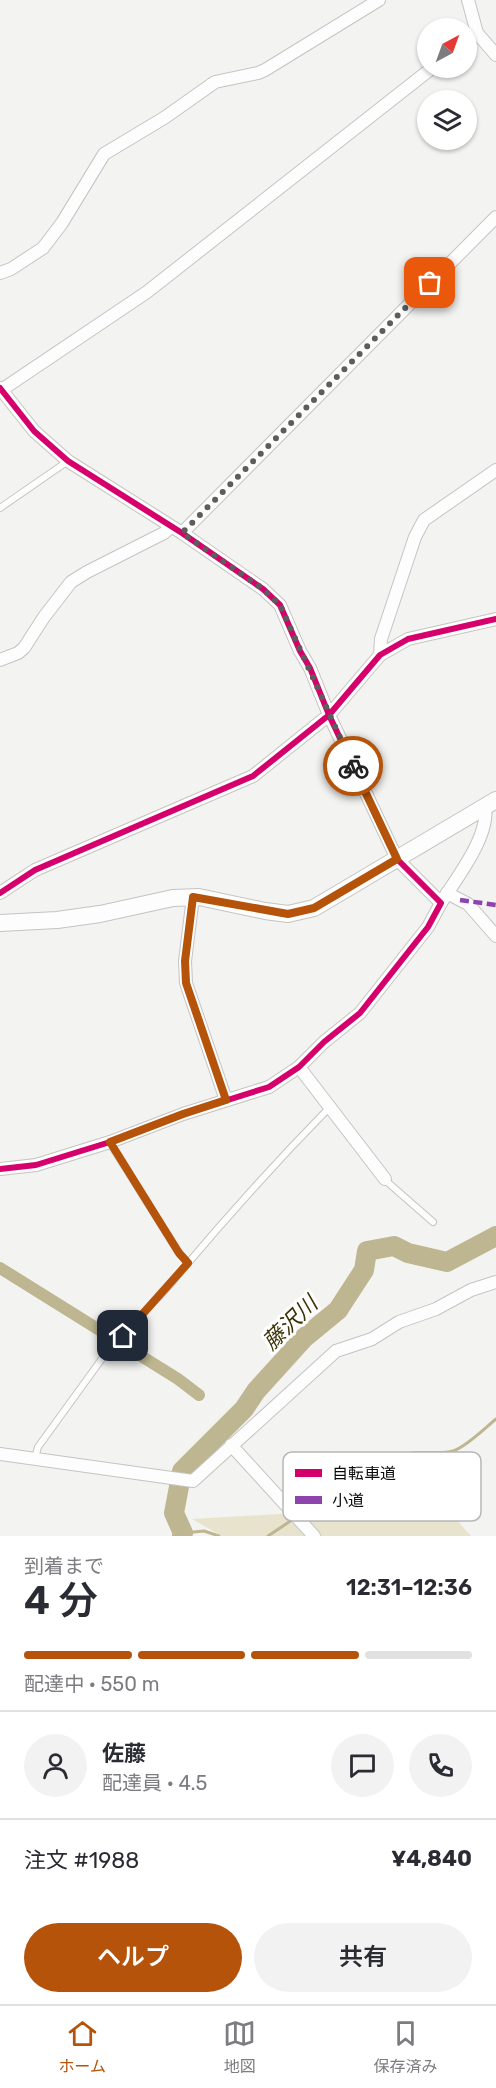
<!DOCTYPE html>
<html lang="ja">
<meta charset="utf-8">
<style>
:root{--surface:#fff;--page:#f2f2f3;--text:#2b2b33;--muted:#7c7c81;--line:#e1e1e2;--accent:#b45309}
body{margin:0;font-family:Rubik,"Noto Sans JP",sans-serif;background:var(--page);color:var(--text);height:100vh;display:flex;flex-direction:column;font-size:22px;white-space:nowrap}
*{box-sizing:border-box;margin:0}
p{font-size:20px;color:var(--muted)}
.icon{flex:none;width:33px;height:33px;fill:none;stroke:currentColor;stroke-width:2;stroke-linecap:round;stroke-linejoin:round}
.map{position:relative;height:1536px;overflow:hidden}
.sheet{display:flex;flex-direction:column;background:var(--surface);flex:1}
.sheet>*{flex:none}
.needle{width:39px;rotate:41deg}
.fabs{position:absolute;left:417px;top:18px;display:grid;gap:12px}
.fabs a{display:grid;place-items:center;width:60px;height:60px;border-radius:50%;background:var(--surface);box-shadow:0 2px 4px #0004;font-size:30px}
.pin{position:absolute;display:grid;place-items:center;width:51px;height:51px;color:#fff;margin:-26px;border-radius:12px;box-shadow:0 3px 9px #0006}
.courier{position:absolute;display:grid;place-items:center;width:60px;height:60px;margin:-30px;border:4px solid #b45309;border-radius:50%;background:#fff;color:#222;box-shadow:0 2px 8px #0007}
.headline em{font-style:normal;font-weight:600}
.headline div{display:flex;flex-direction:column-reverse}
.headline{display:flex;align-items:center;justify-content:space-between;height:102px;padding:0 24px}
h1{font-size:39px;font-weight:600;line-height:45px}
.bar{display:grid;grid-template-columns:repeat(4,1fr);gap:9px 6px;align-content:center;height:72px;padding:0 24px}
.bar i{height:8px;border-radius:4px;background:var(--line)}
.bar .current{background:var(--accent)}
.bar p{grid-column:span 4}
.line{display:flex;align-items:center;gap:15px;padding:0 24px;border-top:2px solid var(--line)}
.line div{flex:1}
.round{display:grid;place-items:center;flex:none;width:63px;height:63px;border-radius:32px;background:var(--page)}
.primary-button{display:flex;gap:12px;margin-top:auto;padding:12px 24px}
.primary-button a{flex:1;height:69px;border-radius:36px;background:var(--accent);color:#fff;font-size:24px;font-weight:600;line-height:69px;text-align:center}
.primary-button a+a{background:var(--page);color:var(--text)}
.dock{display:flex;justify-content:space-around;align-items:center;height:84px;border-top:2px solid var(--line);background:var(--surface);font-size:16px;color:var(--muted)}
.dock a{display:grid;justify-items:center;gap:3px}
.dock .current{color:var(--accent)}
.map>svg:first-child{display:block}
.green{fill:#e8e3cd}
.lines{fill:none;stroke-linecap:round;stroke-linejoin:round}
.stream{stroke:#beb690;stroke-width:3}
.canal{stroke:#beb690;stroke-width:12}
.river{stroke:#beb690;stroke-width:20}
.lane-casing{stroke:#c5c4c3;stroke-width:8}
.street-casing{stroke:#c5c4c3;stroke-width:14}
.secondary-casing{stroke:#c5c4c3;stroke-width:18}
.lane{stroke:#fdfdfd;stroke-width:6}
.street{stroke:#fdfdfd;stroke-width:12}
.secondary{stroke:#fdfdfd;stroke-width:16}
.quiet{stroke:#8e44ad;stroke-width:4.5;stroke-dasharray:9 4.5;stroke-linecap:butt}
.cycleway-casing{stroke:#fff;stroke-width:10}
.cycleway{stroke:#d6006c;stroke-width:6}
.done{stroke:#5e5d5c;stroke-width:6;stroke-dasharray:0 10.8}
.route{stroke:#b45309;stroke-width:8}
.labels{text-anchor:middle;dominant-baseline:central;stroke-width:6;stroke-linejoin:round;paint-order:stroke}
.water-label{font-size:22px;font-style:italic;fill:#3c3205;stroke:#fff}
.key{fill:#fff;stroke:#b6b6b6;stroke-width:1.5}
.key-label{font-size:16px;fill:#0d0c0b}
</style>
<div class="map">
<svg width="496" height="1536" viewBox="0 0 496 1536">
<rect width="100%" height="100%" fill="#f3f3f1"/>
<polygon class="green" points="431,1491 471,1536 222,1536 192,1519 280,1514"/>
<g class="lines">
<g class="stream">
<path d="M 300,1514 L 322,1500 L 350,1501 L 364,1496 L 402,1457 C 417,1448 436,1456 453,1451 C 466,1447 485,1428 496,1419"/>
<polyline points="183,1533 204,1531 219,1536"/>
<polyline points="268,1536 295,1518"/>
</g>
<polyline class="canal" points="0,1268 178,1379 199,1395"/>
<polyline class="river" points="182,1536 183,1533 174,1513 182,1471 244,1409 256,1391 304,1338 338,1310 364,1270 367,1251 394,1246 408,1253 447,1262 496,1236"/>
<defs>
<g id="lane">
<polyline points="0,508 68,461"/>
<polyline points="110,1143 179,1253 188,1263"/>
<polyline points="385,1180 433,1222"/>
<path d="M 35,1458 L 38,1447 L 109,1349 L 114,1351 C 132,1322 151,1306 173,1281 C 223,1221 275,1163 330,1107"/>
</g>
<g id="street">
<polyline points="468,0 477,33 496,55"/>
<polyline points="0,273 11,269 43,248 62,223 104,154 164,118 215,82 258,73 265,70 379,0"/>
<polyline points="0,388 34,431 68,461 182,533 263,589 280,605 300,651 310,668 329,715 397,859 441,903 428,927 360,1013 324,1042 299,1067 269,1087 183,1114 110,1142 36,1165 0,1169"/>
<polyline points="0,391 147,292 432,68"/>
<polyline points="182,533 496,217"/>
<polyline points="380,655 381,639 415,537 424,520 496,470"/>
<polyline points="0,660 18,653 24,648 44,617 71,582 87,572 164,533 171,527"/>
<polyline points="0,893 35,870 253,776 329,715 380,655 408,639 496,619"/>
<polyline points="447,893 468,904 496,936"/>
<polyline points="193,897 185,961 186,983 226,1100"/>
<path d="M 441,903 C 456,878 490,837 485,806"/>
<polyline points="299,1067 385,1179"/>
<polyline points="231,1445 314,1536"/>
<polyline points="0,1454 193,1481 336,1351 372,1339 399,1322 436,1309 471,1290 496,1282"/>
</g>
<polyline id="secondary" points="0,923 57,920 100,914 173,898 199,897 265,911 288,914 314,908 496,800"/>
</defs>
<use href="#lane" class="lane-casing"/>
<use href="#street" class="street-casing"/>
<use href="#secondary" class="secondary-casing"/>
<use href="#lane" class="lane"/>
<use href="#street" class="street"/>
<use href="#secondary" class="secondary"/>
<polyline class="quiet" points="460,900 496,905"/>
<defs>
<g id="cycleway">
<polyline points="0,388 34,431 68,461 182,533 263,589 280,605 300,651 310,668 329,715 397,859 441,903 428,927 360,1013 324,1042 299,1067 269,1087 183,1114 110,1142 36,1165 0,1169"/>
<polyline points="0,893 35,870 253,776 329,715 380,655 408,639 496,619"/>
</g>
</defs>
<use href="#cycleway" class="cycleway-casing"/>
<use href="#cycleway" class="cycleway"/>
</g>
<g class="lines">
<polyline class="done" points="353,766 280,605 263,589 182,533 430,283"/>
<polyline class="route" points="123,1336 188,1263 179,1253 110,1142 183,1114 226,1100 186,983 185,961 193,897 288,914 314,908 397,859 353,766"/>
</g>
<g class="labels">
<g class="water-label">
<text transform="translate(290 1323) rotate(-44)">藤沢川</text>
</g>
</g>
<rect x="283" y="1452" width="198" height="69" rx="9" class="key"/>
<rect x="295" y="1469" width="27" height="8" fill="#d6006c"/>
<rect x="295" y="1496" width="27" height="8" fill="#8e44ad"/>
<g class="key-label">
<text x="332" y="1479">自転車道</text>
<text x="332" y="1506">小道</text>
</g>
</svg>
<div class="fabs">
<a><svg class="needle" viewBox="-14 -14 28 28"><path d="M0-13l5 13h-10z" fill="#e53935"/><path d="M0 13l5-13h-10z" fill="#7c7c81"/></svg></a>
<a><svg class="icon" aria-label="layers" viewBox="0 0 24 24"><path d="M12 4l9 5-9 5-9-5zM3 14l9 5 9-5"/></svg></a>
</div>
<div class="pin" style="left:430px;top:283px;background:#ea580c"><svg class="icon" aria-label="bag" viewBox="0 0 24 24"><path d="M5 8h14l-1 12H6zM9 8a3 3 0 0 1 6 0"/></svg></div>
<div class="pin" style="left:123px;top:1336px;background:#1f2937"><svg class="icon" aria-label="home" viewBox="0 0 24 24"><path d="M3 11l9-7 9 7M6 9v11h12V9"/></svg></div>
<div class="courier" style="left:353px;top:766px"><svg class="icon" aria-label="bike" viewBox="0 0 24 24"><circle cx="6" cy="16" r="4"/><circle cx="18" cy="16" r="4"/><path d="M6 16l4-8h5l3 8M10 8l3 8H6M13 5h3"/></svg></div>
</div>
<section class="sheet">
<div class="headline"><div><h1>4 分</h1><p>到着まで</p></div><em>12:31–12:36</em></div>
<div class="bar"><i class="current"></i><i class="current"></i><i class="current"></i><i></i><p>配達中 · 550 m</p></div>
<div class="line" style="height:108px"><a class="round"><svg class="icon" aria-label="person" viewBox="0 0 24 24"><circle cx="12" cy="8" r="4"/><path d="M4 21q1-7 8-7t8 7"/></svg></a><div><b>佐藤</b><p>配達員 · 4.5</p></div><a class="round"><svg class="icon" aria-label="chat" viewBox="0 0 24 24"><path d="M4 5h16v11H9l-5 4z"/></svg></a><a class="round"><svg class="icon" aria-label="phone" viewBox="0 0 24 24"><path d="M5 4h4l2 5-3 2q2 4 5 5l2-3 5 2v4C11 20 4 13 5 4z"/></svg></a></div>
<div class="line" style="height:78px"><div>注文 #1988</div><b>¥4,840</b></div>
<div class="primary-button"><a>ヘルプ</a><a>共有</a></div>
</section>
<nav class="dock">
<a class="current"><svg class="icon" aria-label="home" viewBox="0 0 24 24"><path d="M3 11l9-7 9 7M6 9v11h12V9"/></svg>ホーム</a>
<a><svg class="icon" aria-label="map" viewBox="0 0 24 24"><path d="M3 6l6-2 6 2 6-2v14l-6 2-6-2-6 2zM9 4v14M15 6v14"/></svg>地図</a>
<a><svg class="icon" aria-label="saved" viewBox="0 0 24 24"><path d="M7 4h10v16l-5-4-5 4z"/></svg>保存済み</a>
</nav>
